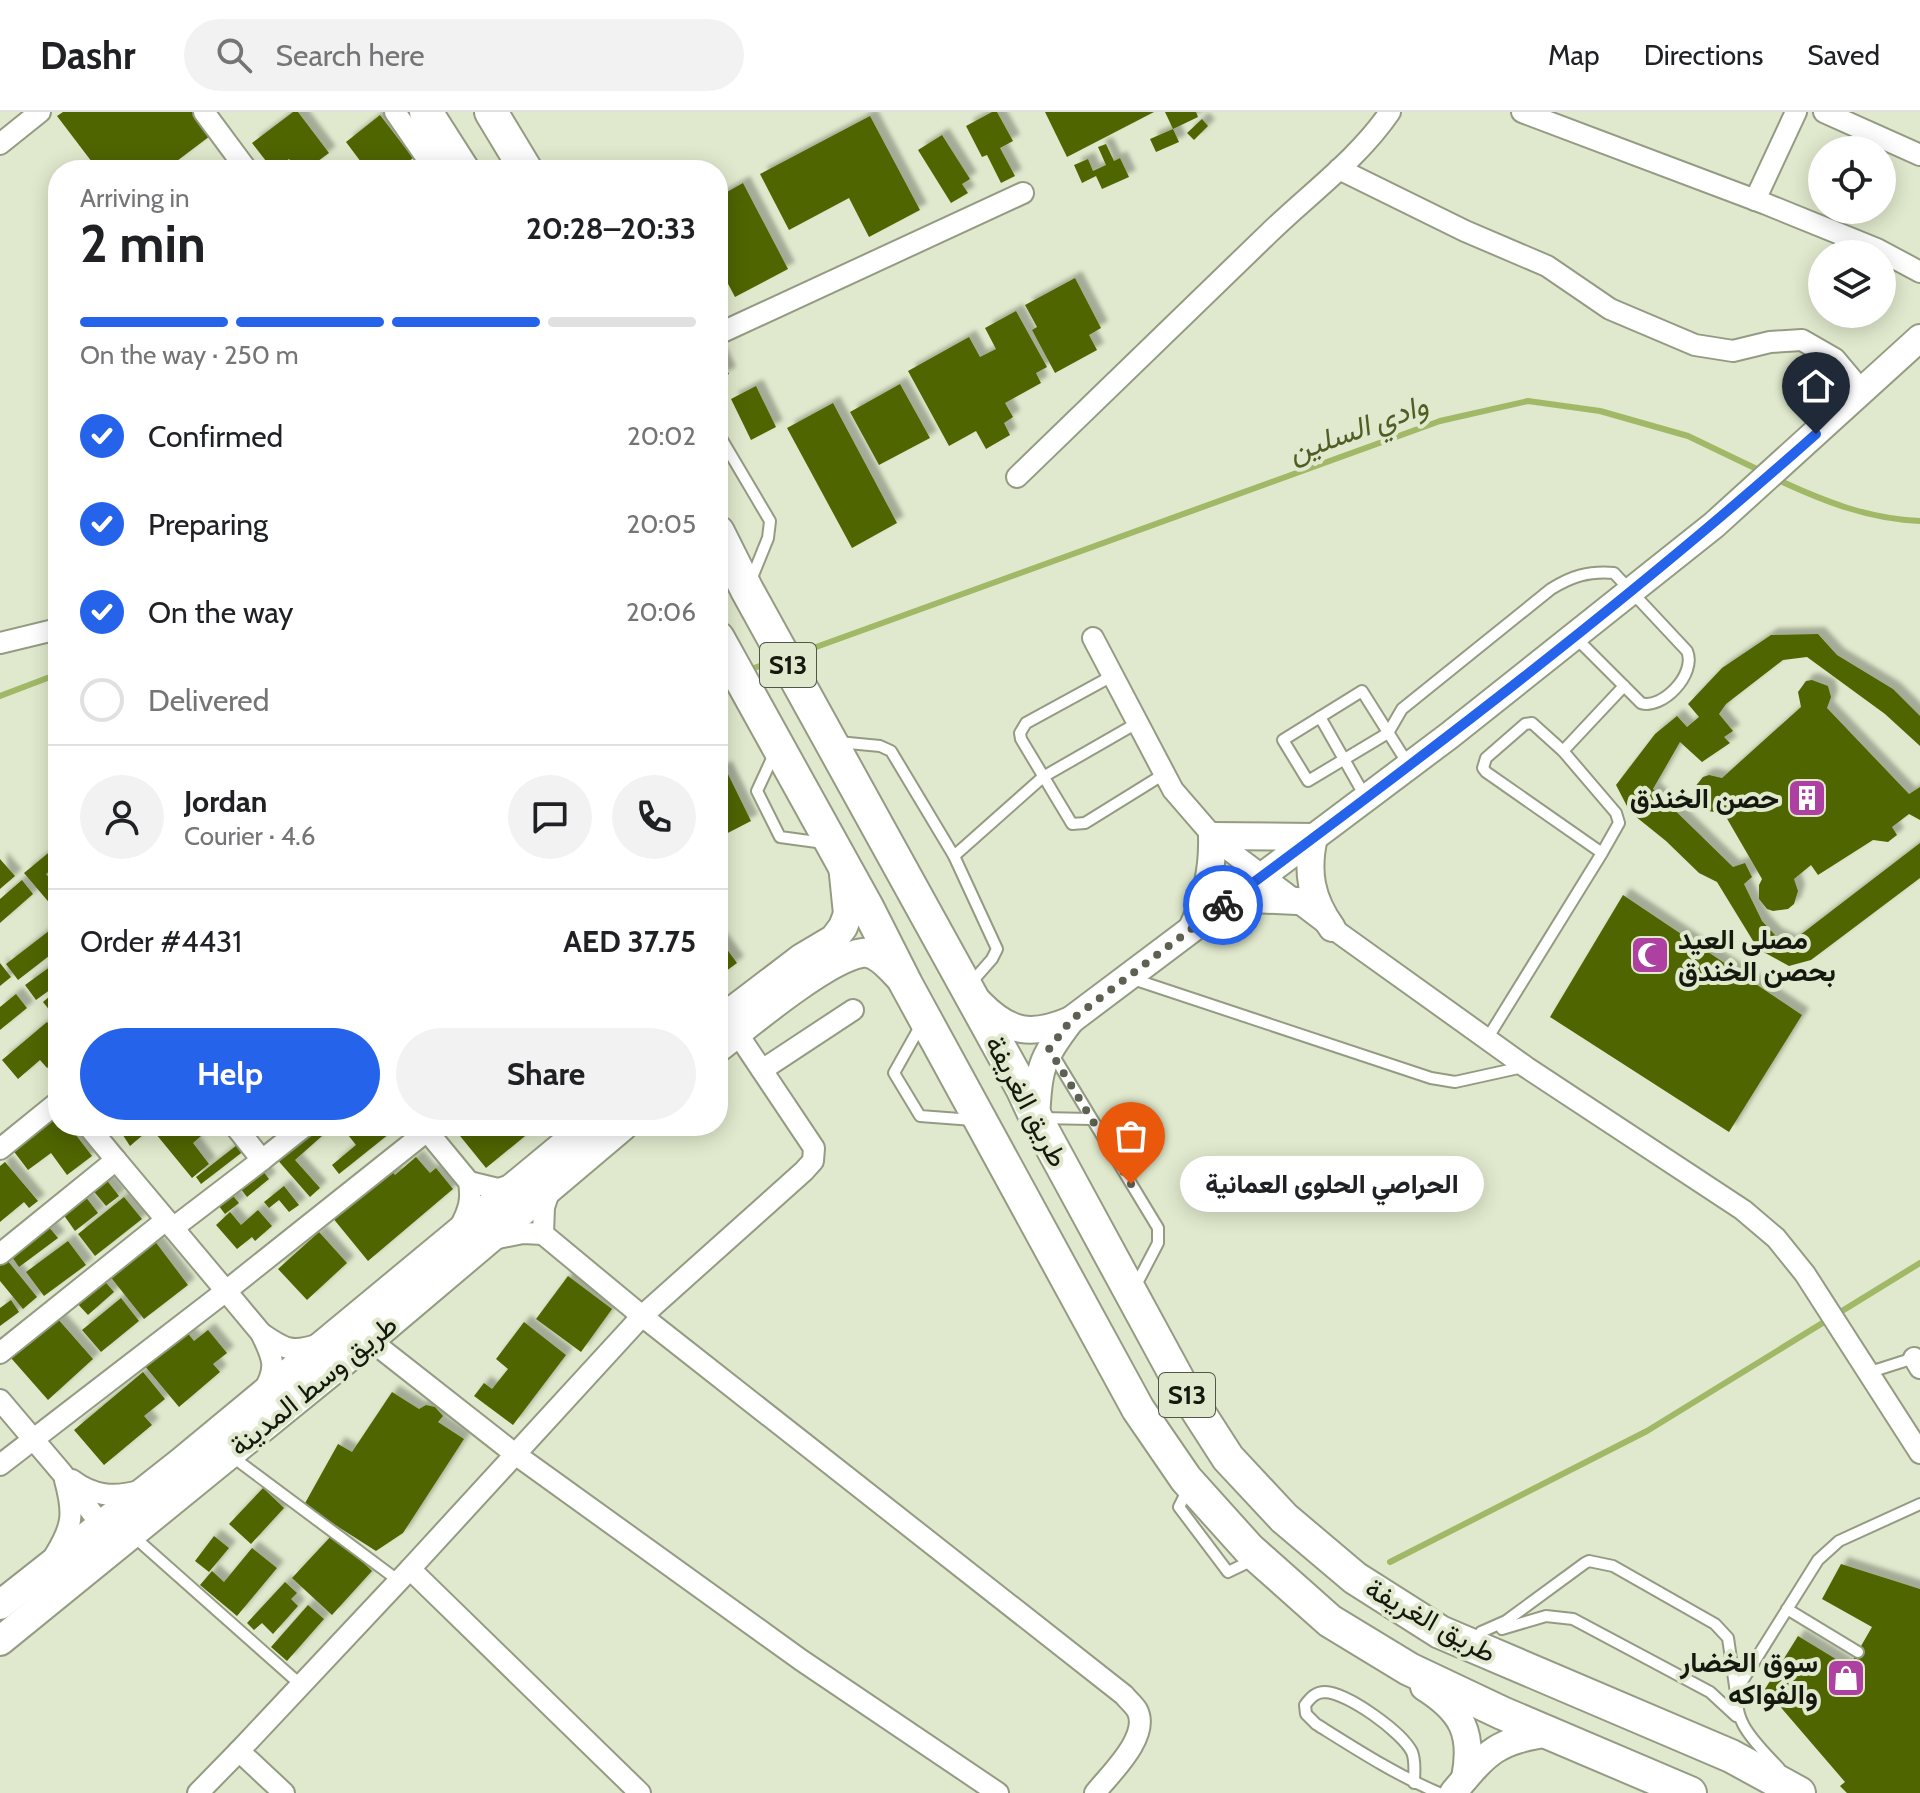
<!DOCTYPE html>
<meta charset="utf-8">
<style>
:root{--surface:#fff;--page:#f2f2f2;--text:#202124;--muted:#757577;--line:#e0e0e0;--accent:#2563eb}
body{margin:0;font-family:Cabin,Vazirmatn,sans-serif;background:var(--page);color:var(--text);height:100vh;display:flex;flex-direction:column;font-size:30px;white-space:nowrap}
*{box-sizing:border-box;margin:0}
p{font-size:26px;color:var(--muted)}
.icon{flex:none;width:44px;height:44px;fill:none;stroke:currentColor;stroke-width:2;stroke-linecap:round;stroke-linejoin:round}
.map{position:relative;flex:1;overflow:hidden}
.side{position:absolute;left:48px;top:48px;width:680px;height:976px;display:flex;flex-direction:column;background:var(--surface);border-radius:32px;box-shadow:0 4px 20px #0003}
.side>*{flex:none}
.tools{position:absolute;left:1808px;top:24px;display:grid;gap:16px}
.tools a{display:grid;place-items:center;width:88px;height:88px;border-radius:50%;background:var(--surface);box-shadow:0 4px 20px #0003;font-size:40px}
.pin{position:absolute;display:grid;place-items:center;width:68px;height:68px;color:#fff;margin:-82px -34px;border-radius:50% 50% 50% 0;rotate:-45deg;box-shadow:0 0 8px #0007}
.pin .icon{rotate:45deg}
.courier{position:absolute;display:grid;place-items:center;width:80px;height:80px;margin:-40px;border:6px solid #2563eb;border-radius:50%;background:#fff;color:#222;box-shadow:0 2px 10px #0007}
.bubble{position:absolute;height:56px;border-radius:28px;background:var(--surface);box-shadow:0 4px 20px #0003;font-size:26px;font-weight:800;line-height:56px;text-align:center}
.head em{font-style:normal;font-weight:800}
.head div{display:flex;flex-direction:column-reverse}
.head{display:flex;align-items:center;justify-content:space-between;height:136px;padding:0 32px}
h1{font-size:52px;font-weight:800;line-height:60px}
.bar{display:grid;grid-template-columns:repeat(4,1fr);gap:12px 8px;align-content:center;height:96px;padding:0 32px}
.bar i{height:10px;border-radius:6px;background:var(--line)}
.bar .active{background:var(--accent)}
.bar p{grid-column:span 4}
.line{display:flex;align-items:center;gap:20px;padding:0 32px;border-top:2px solid var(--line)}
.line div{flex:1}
.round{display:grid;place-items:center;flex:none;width:84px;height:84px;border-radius:42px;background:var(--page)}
ol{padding:0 32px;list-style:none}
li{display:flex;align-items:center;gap:24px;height:88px}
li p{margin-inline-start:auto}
li .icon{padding:8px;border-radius:50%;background:var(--accent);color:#fff;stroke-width:4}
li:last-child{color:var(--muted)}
li i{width:44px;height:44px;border:4px solid var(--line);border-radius:50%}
.cta{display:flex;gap:16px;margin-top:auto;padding:16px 32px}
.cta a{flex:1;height:92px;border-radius:48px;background:var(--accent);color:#fff;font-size:32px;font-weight:800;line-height:92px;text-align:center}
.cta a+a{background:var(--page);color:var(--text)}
header{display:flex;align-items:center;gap:48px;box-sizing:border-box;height:112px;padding:0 40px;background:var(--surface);border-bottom:2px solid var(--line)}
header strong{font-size:38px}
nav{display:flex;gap:44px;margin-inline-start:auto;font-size:28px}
.search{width:560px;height:72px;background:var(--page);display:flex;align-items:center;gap:20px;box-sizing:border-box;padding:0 28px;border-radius:44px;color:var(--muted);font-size:30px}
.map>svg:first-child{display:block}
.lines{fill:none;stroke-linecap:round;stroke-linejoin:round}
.stream{stroke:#a1b966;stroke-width:6}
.building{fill:#506505;filter:url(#shadow)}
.service-casing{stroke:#939c82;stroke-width:14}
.minor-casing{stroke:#939c82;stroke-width:24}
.tertiary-casing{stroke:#939c82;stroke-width:30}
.secondary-casing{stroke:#939c82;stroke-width:32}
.primary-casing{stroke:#939c82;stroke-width:36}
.service{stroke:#fff;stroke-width:10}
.minor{stroke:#fff;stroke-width:20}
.tertiary{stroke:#fff;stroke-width:26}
.secondary{stroke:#fff;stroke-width:28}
.primary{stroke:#fff;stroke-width:32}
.done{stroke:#5c6151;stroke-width:8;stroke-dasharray:0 14.4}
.route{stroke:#2563eb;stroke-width:10}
.labels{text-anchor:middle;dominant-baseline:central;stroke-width:8;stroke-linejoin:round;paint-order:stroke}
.shield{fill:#e0e9cd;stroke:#525747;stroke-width:2}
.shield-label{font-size:26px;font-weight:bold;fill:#15180e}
.poi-label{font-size:28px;font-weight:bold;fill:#15180e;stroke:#e0e9cd;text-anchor:end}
.street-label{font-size:28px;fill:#15180e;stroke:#e0e9cd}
.water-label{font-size:30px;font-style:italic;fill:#4f5f24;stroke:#e0e9cd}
</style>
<header>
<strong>Dashr</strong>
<div class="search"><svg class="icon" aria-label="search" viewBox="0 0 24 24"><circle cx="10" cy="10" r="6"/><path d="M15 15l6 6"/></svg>Search here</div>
<nav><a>Map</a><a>Directions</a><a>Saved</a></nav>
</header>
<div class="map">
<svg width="1920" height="1681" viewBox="0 0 1920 1681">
<defs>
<filter id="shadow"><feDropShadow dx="7" dy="-7" stdDeviation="2" flood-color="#0004"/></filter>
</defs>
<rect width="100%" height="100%" fill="#e0e9cd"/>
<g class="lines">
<g class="stream">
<path d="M 1776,367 C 1823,389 1868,407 1920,409"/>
<polyline points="794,543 1440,309 1528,289 1600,299 1688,324 1763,360"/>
<polyline points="748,558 775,549"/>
<polyline points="0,584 58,562"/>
<polyline points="1390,1450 1647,1319 1920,1151"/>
</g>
</g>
<g class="building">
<polygon points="63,0 198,0 214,21 165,58 98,58 57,4"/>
<polygon points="293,0 298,0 329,41 306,58 298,58 289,47 273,58 252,31"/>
<polygon points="992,0 997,0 1013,29 1000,36 1015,64 1001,71 987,43 982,45 966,14"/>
<polygon points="1045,0 1154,0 1067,45"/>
<polygon points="1165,0 1196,0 1198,5 1173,17"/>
<polygon points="380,3 413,46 398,58 367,58 346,30"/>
<polygon points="870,4 920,98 869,125 849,86 789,118 760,62"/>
<polygon points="1202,7 1208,14 1194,28 1187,21"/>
<polygon points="1173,17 1179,30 1156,40 1150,27"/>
<polygon points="942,23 970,67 962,72 968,81 951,91 918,38"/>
<polygon points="1106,32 1114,49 1120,46 1129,65 1102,77 1096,64 1082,71 1074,53 1088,47 1093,59 1106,53 1098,35"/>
<polygon points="743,71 788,157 735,185 718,153 718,85"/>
<polygon points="1075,166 1101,216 1089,223 1097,238 1055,261 1032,218 1037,215 1025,193"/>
<polygon points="1016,199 1047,255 1036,261 1041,271 1005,291 1013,305 1004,311 1010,323 986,337 976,319 949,334 908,259 969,225 980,245 996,237 985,216"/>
<polygon points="718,239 729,262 718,267"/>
<polygon points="900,272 930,326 879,353 850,300"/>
<polygon points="756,274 776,315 751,328 731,287"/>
<polygon points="833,291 897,411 852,436 787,316"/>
<polygon points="1818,522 1837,543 1893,577 1920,604 1920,634 1885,602 1807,545 1783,548 1726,592 1719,602 1733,619 1724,625 1730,631 1702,650 1680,630 1653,677 1733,755 1745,751 1752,765 1744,772 1762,809 1775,823 1791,830 1920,731 1920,766 1811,848 1789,854 1758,837 1717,770 1699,761 1666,729 1630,700 1616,673 1655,622 1677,604 1687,615 1699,605 1688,592 1722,556 1771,523"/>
<polygon points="1812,568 1828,574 1831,585 1827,596 1909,682 1920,675 1920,708 1909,702 1892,715 1897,723 1888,730 1873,728 1818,763 1811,753 1794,767 1798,779 1794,792 1788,797 1773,799 1767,797 1759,787 1759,773 1762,767 1722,698 1714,700 1702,698 1695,689 1694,676 1703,665 1709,663 1722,666 1801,595 1798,580 1806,569"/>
<polygon points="725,656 751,709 718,726 718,659"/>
<polygon points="58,733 58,752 46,762 58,777 58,801 24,761"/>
<polygon points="0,747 15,764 0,777"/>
<polygon points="22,768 33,782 0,811 0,787"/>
<polygon points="1623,783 1802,903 1729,1020 1550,905"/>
<polygon points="58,812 58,837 18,868 6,852"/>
<polygon points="718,825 737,851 718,865"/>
<polygon points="58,849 58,872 36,888 25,873"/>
<polygon points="0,851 11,865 0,874"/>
<polygon points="58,877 58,909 43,890"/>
<polygon points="16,882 27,896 0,918 0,895"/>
<polygon points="47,910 58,922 58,947 47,956 40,948 18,967 2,948"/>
<polygon points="58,1001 58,1014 69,1014 92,1044 67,1063 51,1041 28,1058 12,1037"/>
<polygon points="117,1014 204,1014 208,1018 193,1031 209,1052 192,1066 151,1016 130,1034"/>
<polygon points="313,1014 322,1024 295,1048 320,1076 310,1085 275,1045"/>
<polygon points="341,1014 399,1014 339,1062 332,1053 356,1033"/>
<polygon points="452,1014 526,1014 530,1020 486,1056"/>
<polygon points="237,1033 249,1035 201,1072 196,1065"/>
<polygon points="416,1045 430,1061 436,1056 453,1077 368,1149 332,1105 390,1057 395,1063"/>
<polygon points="5,1050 38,1089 29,1096 24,1090 0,1110 0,1054"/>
<polygon points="259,1054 269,1067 247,1085 237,1072"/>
<polygon points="105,1066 119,1084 106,1094 91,1076"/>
<polygon points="284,1074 299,1093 289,1100 279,1088 269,1096 264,1090"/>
<polygon points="228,1078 239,1091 225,1102 215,1089"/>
<polygon points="85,1084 98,1101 75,1119 63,1102"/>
<polygon points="124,1085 142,1107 95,1144 78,1122"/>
<polygon points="258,1098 272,1114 255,1129 252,1125 237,1137 216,1113 230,1100 241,1113"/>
<polygon points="48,1114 58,1126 19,1155 10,1142"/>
<polygon points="319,1120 347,1151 307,1188 278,1157"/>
<polygon points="154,1128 188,1173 144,1207 109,1163"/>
<polygon points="68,1129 86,1153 44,1184 26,1160"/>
<polygon points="3,1143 37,1185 23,1197 0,1169 0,1146"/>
<polygon points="568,1164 612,1197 581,1240 536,1207"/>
<polygon points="101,1165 114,1180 88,1203 74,1188"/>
<polygon points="121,1186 139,1209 101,1240 82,1218"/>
<polygon points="11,1188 19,1200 0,1214 0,1196"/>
<polygon points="57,1206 93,1247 48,1288 11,1246"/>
<polygon points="524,1210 566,1243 513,1313 474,1284 484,1271 492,1277 508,1257 496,1247"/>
<polygon points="208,1218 227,1241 213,1252 220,1260 179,1295 144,1253 186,1219 194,1229"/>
<polygon points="143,1260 165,1287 144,1304 152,1313 104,1353 74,1318"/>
<polygon points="392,1280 419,1297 426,1293 435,1295 443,1304 438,1310 464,1327 403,1421 376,1439 304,1393 338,1332 352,1340"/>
<polygon points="263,1376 284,1396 251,1432 229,1412"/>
<polygon points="333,1422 372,1459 332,1503 292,1466"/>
<polygon points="214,1424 229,1436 209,1460 195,1449"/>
<polygon points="252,1436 277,1456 237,1504 200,1473 212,1459 224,1470"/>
<polygon points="1841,1452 1920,1477 1920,1681 1847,1681 1840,1674 1845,1670 1765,1577 1798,1524 1849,1555 1872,1515 1822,1487"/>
<polygon points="285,1470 297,1481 291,1487 298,1494 273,1522 262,1511 254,1518 247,1511"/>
<polygon points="308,1493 324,1507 287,1549 271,1535"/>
</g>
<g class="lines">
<defs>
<g id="service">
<polyline points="718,321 770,409 768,426 751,468"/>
<polyline points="1112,564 1026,611 1020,621 1021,627 1072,712 1085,711 1164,662"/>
<polyline points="1320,605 1366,686"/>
<polyline points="838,630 880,634 891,639 954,744 997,837 992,847 970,872"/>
<polyline points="1563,639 1624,574"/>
<polyline points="775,640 757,679 780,725 824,731"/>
<path d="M 1408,652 L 1362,579 L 1283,628 L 1308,669 L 1388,621 L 1402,597 L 1551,477 C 1572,464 1588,459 1614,461 L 1687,539 C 1697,562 1662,598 1641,591 L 1574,524"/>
<polyline points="954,744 1043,665 1137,611"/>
<polyline points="1130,866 1431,966 1455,970 1523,955"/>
<polyline points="922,911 894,961 920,1004 973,1008"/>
<polyline points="1487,927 1602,741 1619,711 1616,701 1563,639 1532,611 1525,612 1486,646 1483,656 1486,660 1602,741"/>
<polyline points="1052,941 1158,1116 1158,1131 1134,1177"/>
<polyline points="1041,1006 1091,1007"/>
<polyline points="1867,1261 1914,1246"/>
<polyline points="230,1343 399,1469"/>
<polyline points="1188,1377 1179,1395 1228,1460 1255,1447"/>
<polyline points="132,1423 301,1573"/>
<polyline points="1787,1497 1858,1540"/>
<polyline points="1502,1517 1546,1504 1573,1507 1710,1580 1736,1604"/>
<polyline points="1481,1520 1506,1509 1585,1451 1589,1449 1613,1454 1715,1512 1728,1526 1736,1581"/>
<path d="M 1779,1656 C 1757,1632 1726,1606 1741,1571 L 1818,1448 L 1839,1429 L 1920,1392"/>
<path d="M 1414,1671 C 1414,1660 1416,1650 1412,1640 C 1402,1620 1348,1581 1325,1580 C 1316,1580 1311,1585 1305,1593 L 1306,1602 L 1316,1612 C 1356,1637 1396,1663 1439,1681"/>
</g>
<g id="minor">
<polyline points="204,0 247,58"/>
<polyline points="395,0 435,58"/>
<polyline points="1522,0 1766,92 1877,137 1920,160"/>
<polyline points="1824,0 1920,43"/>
<polyline points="0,32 40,0"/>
<polyline points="1339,57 1465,119 1547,154 1610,197 1695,233 1733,239 1770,230 1802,228 1835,247 1862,279"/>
<polyline points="1755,88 1796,0"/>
<polyline points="718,222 1023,81"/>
<path d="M 1017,365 C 1101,284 1185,203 1269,121 C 1310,81 1357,48 1390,0"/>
<polyline points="1093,526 1173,678 1218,730 1332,816 1526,955 1743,1098 1776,1126 1805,1162 1920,1341"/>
<polyline points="0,531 58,517"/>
<polyline points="762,958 853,898"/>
<polyline points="235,1014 262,1048 305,1014"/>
<polyline points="433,1014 427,1019 469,1070"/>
<polyline points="0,1037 58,990"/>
<path d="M 460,1115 C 469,1098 472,1088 469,1070 L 498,1077 L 515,1072"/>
<polyline points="173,1116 262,1048"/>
<path d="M 543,1122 L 642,1204 L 1124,1583 C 1128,1588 1134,1593 1137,1598 C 1151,1624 1110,1662 1095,1681"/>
<polyline points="493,1127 523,1121 543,1122 544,1095 551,1074"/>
<polyline points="0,1142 116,1048 88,1014"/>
<polyline points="261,1221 226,1179 427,1019 422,1014"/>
<polyline points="370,1228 515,1342 801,1548 998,1681"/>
<polyline points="0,1241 166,1108"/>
<polyline points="1914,1246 1920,1256"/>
<path d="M 263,1280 C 278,1255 273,1246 261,1221 C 284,1237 292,1242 319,1232"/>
<polyline points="0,1288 62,1361 108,1422"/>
<polyline points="0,1353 226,1179 116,1048"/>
<path d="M 72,1368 C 93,1384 114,1386 139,1379"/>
<path d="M 55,1443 C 73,1414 74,1401 65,1368"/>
<polyline points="239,1639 410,1457"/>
<polyline points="198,1681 239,1639 284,1681"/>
<polyline points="640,1681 410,1457 642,1204 804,1059 813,1049 814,1036 737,921"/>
</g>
<g id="tertiary">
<polyline points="1227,791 1250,787 1297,789"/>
<path d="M 1193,814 C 1207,785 1213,756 1212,724 L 1314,725 C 1306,760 1311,787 1332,816"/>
<path d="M 979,890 C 1009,921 1031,925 1071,908 L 1450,623 L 1714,413 L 1920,226"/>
<path d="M 1036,1006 C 1039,956 1040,948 1071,908"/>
<path d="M 1424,1575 C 1462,1599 1474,1621 1465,1666"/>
<path d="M 1453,1681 C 1488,1639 1496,1629 1551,1621"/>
</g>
<g id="secondary">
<polyline points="718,910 802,846 834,827 843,815 848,802 843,753"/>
<path d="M 718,936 C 747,913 827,846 862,841 C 878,839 892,858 902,868"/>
<polyline points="0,1493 180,1351 587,1014"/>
<polyline points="0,1529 370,1228 623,1014"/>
</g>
<g id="primary">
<polyline points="426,0 463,58"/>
<polyline points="491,0 526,58"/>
<polyline points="718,420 747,478 1022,976 1036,1006 1181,1273 1228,1346 1284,1406 1355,1466 1440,1520 1731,1644 1799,1681"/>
<polyline points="718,526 867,795 906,872 1138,1297 1186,1367 1249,1437 1330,1509 1409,1557 1502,1601 1690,1681"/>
</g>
</defs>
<use href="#service" class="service-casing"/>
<use href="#minor" class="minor-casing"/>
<use href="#tertiary" class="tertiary-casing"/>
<use href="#secondary" class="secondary-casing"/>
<use href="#primary" class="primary-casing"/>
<use href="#service" class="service"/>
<use href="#minor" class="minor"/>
<use href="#tertiary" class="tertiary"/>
<use href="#secondary" class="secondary"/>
<use href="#primary" class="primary"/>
</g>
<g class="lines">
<polyline class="done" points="1131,1072 1049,937 1071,908 1223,793"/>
<path class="route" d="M 1223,793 C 1426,643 1627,490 1816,322"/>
</g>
<defs>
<symbol id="building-square" viewBox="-11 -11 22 22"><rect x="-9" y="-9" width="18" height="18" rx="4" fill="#ad40a0" stroke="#e0e9cd"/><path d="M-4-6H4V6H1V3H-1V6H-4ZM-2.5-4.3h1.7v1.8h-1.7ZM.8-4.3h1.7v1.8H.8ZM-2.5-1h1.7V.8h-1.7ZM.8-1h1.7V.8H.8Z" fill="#fff"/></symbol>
<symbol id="mosque-square" viewBox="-11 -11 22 22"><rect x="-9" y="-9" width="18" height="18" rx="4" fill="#ad40a0" stroke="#e0e9cd"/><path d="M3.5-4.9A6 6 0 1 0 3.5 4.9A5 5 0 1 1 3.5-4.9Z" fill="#fff"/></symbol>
<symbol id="shop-square" viewBox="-11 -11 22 22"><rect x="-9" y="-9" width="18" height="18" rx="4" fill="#ad40a0" stroke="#e0e9cd"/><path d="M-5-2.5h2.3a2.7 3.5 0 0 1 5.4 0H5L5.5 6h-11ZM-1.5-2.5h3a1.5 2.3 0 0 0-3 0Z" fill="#fff"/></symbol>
</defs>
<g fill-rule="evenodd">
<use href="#building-square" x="1785" y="664" width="44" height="44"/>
<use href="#mosque-square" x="1628" y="821" width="44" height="44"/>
<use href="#shop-square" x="1824" y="1544" width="44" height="44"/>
</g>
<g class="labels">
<g class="shield">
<rect x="760" y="531" width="56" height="44" rx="6"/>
<rect x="1159" y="1261" width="56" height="44" rx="6"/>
</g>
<g class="shield-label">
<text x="788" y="553">S13</text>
<text x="1187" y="1283">S13</text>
</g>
<g class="poi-label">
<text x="1779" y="686">حصن الخندق</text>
<text x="1678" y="827" text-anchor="start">مصلى العيد<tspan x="1678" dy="32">بحصن الخندق</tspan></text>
<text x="1818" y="1550">سوق الخضار<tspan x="1818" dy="32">والفواكه</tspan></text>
</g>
<g class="street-label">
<text transform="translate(1027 989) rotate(62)">طريق الغريفة</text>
<text transform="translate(313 1273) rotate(-39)">طريق وسط المدينة</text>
<text transform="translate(1431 1508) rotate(29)">طريق الغريفة</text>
</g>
<g class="water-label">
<text transform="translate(1358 316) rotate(-20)">وادي السلين</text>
</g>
</g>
</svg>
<div class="tools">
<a><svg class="icon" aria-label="locate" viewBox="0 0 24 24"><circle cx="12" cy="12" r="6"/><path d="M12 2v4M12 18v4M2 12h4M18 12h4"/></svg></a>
<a><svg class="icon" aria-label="layers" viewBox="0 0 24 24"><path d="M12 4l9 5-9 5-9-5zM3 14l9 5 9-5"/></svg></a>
</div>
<div class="pin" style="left:1131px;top:1072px;background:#ea580c"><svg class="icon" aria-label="bag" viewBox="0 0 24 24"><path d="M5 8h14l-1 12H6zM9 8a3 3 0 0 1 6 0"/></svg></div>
<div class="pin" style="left:1816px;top:322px;background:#1f2937"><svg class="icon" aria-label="home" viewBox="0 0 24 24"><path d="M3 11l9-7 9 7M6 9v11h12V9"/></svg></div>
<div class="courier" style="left:1223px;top:793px"><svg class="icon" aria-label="bike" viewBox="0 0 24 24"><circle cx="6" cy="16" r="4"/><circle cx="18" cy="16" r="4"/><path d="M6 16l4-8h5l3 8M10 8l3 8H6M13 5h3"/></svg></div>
<div class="bubble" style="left:1180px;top:1044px;width:304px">الحراصي الحلوى العمانية</div>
<section class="side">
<div class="head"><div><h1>2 min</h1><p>Arriving in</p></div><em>20:28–20:33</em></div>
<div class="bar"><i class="active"></i><i class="active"></i><i class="active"></i><i></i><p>On the way · 250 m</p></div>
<ol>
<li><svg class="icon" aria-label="check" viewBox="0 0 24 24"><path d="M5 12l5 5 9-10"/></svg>Confirmed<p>20:02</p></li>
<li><svg class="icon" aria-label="check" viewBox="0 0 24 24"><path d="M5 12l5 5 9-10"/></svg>Preparing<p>20:05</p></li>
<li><svg class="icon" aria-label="check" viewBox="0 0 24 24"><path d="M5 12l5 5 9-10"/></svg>On the way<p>20:06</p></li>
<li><i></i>Delivered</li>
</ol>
<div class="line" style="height:144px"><a class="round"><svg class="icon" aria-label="person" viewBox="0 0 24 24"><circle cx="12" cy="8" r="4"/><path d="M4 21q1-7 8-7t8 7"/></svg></a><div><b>Jordan</b><p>Courier · 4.6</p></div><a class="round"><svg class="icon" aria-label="chat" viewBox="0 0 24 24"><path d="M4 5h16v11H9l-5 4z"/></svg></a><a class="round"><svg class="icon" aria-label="phone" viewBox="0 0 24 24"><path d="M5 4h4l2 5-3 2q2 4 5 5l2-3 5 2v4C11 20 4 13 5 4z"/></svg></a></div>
<div class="line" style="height:104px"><div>Order #4431</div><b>AED 37.75</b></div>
<div class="cta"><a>Help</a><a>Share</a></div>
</section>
</div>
